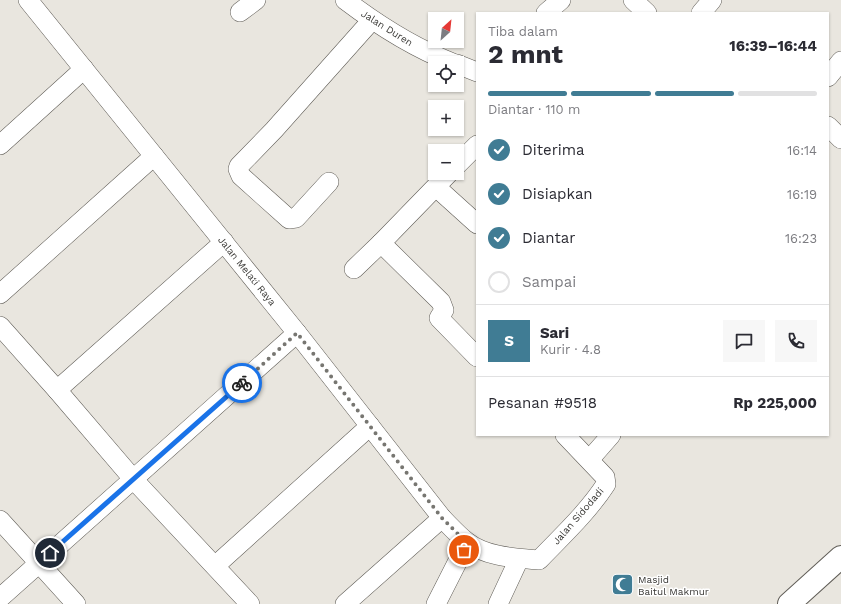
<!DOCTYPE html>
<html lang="id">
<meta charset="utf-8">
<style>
:root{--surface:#fff;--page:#f7f7f7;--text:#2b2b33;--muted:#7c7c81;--line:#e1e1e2;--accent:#407c94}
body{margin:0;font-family:"Work Sans",sans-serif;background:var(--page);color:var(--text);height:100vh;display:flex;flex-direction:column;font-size:15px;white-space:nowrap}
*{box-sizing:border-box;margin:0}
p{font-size:13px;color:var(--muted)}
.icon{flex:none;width:22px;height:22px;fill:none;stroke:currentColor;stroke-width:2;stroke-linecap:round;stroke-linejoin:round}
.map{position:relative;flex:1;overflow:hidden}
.panel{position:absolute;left:476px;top:12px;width:353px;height:424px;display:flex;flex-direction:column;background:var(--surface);border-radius:0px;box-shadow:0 1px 3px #0004}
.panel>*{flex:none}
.needle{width:26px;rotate:27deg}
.fabs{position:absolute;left:428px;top:12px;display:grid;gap:8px}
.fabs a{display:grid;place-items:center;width:36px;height:36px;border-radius:0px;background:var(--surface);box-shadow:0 1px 3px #0004;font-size:20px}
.pin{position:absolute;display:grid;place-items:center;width:34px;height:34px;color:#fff;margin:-17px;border:2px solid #fff;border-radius:50%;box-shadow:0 1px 4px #0007}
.courier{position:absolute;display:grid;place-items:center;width:40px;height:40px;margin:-20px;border:3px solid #1a73e8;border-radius:50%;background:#fff;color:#222;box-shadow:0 1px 5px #0007}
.summary em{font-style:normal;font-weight:700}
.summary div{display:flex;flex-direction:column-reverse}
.summary{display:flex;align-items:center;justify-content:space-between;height:68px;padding:0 12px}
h1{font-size:26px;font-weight:700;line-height:30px}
.bar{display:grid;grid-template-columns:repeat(4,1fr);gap:6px 4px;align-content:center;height:48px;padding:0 12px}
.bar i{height:5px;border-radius:3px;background:var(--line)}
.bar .active{background:var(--accent)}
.bar p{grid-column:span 4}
.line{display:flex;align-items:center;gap:10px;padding:0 12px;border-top:1px solid var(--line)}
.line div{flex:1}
.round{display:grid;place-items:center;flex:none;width:42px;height:42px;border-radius:0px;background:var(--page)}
ol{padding:0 12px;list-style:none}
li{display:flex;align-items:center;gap:12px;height:44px}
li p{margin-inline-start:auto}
li .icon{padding:4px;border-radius:50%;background:var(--accent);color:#fff;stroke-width:4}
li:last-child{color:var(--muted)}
li i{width:22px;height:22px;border:2px solid var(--line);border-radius:50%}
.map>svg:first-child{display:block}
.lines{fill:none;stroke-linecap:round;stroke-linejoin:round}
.minor-casing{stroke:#605d57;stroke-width:20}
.major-casing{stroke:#605d57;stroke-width:24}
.minor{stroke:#fff;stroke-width:19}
.major{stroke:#fff;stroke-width:22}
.done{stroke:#777671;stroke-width:4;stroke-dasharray:0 7.2}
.route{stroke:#1a73e8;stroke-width:5}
.labels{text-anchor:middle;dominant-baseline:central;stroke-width:3;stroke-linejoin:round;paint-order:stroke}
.street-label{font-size:10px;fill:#3a3936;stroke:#fff}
.poi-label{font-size:10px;fill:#3a3936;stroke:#fff;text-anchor:start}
</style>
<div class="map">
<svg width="841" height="604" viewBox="0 0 841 604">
<rect width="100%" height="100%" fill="#e9e6df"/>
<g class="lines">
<defs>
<g id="minor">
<path d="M 28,0 L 297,333 L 442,518 C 450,526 458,535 467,542 C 486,557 516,558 539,560 C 562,536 588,512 606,484 L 605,477 L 565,435"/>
<path d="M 345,0 C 378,25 414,48 453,63"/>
<polyline points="633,0 647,13"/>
<polyline points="240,12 256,0"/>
<polyline points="546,13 561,0"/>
<polyline points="701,13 712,0"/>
<polyline points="457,64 477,72"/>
<polyline points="828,77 841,61"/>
<polyline points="828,126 841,139"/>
<polyline points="0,145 84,69"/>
<polyline points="457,165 477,145"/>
<polyline points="449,173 381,243 441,302 444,310 439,318 477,357"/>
<polyline points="329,182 296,218 289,219 241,176 238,169 239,166 274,130 372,20"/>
<polyline points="436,187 477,224"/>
<polyline points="354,269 381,243"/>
<polyline points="0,294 154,156"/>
<polyline points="0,326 57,390 134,480 250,604"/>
<polyline points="57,390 224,242"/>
<polyline points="590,459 611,435"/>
<polyline points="0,520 76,604"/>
<polyline points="215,566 370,426"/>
<polyline points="0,598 297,333"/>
<polyline points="345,604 442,518"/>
<polyline points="436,604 467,543"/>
<polyline points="498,604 519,559"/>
</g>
<polyline id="major" points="789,604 841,557"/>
</defs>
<use href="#minor" class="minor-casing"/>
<use href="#major" class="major-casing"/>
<use href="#minor" class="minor"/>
<use href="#major" class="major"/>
</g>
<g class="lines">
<polyline class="done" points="242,383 297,333 442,518 467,543 464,550"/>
<polyline class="route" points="50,553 242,383"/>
</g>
<defs>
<symbol id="mosque-square" viewBox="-11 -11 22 22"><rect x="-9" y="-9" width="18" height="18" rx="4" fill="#407c94" stroke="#fff"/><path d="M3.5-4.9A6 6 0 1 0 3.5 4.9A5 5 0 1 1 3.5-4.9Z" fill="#fff"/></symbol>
</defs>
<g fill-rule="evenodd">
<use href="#mosque-square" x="610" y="572" width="25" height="25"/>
</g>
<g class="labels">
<g class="street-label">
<text transform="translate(387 28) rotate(32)">Jalan Duren</text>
<text transform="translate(247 271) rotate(51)">Jalan Melati Raya</text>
<text transform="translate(578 516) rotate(-49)">Jalan Sidodadi</text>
</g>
<g class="poi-label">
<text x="638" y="579">Masjid<tspan x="638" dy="12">Baitul Makmur</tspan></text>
</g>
</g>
</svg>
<div class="fabs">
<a><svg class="needle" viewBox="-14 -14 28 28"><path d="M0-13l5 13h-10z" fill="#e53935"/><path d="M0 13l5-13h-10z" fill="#7c7c81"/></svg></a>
<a><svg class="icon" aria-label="locate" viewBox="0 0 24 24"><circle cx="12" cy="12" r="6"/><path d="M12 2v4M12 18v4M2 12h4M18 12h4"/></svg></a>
<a>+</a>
<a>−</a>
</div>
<div class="pin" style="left:464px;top:550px;background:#ea580c"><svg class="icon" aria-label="bag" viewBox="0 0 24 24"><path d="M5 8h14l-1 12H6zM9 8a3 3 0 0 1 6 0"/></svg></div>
<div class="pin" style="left:50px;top:553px;background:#1f2937"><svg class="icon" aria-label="home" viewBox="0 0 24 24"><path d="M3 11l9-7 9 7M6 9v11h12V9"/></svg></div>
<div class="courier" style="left:242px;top:383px"><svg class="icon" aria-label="bike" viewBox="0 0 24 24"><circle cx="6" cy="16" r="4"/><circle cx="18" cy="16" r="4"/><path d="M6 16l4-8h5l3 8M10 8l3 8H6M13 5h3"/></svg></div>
<section class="panel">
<div class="summary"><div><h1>2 mnt</h1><p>Tiba dalam</p></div><em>16:39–16:44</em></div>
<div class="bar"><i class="active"></i><i class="active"></i><i class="active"></i><i></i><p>Diantar · 110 m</p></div>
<ol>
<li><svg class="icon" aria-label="check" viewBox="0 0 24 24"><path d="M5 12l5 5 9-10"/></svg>Diterima<p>16:14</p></li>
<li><svg class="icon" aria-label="check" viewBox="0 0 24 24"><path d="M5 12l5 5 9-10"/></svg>Disiapkan<p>16:19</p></li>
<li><svg class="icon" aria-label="check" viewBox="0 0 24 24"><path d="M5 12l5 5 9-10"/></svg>Diantar<p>16:23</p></li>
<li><i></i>Sampai</li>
</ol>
<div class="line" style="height:72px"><b class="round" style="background:var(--accent);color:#fff">S</b><div><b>Sari</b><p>Kurir · 4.8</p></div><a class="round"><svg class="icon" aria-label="chat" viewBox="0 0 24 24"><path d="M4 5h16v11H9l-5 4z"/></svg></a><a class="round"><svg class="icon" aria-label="phone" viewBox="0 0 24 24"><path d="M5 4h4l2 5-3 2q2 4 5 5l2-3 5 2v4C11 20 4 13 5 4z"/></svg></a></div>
<div class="line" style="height:52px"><div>Pesanan #9518</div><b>Rp 225,000</b></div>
</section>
</div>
